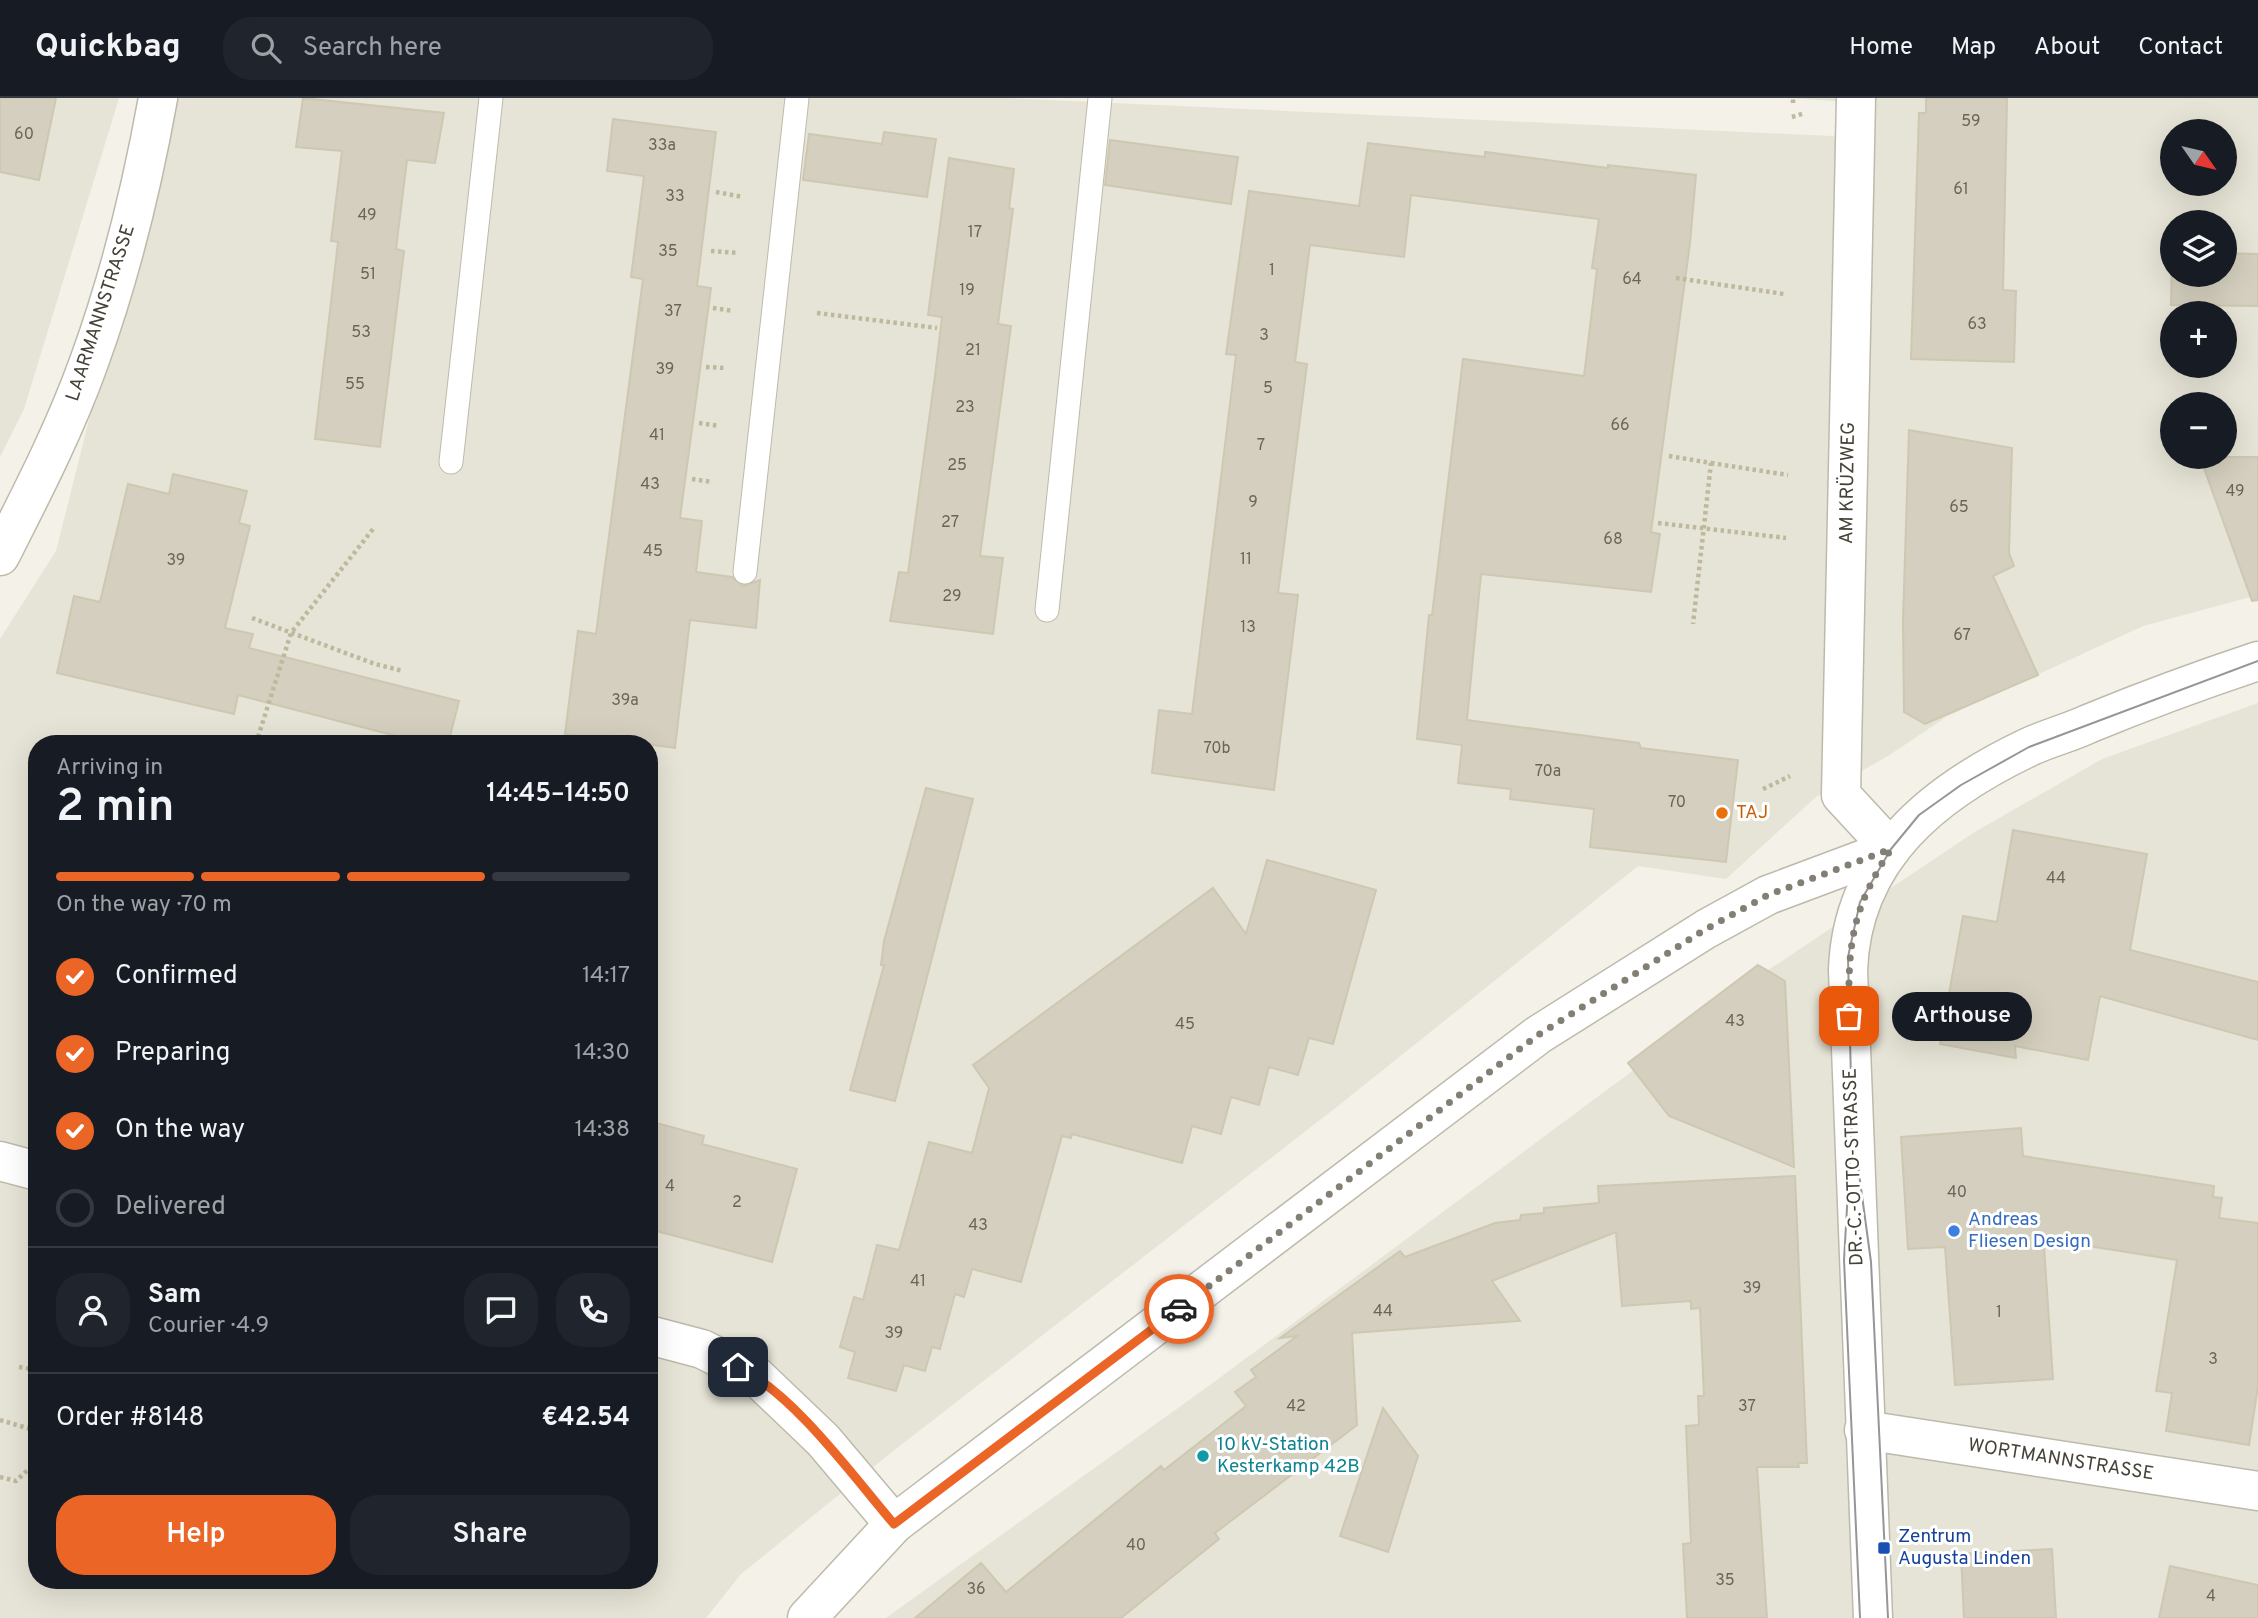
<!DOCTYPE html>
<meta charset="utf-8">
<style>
:root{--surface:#171b24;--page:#20242c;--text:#f1f3f6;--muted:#9ea1a6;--line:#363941;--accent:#eb6527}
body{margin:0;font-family:Overpass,sans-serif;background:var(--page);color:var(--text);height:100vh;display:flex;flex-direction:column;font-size:26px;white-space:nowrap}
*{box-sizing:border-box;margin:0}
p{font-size:23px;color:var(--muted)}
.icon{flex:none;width:38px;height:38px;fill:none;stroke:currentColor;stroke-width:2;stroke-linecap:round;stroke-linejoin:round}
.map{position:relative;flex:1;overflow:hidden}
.side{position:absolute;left:28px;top:637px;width:630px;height:854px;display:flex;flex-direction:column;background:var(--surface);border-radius:28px;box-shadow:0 7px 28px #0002}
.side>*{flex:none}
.needle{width:46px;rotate:124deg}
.buttons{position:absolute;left:2160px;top:21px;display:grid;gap:14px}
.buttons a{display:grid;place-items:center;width:77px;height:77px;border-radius:50%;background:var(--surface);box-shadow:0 7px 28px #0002;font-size:35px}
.pin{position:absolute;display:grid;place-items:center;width:60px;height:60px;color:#fff;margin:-30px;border-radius:14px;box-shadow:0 4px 10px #0006}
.courier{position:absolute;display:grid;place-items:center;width:70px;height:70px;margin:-35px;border:5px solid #eb6527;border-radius:50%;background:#fff;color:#222;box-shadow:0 2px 9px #0007}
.bubble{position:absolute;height:49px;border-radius:24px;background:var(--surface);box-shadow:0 7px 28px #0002;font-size:23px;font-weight:600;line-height:49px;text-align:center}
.head em{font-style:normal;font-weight:600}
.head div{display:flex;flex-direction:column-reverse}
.head{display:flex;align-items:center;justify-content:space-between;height:119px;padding:0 28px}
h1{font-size:46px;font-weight:600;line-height:52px}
.bar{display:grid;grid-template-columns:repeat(4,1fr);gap:10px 7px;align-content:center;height:84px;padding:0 28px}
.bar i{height:9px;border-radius:5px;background:var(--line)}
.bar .selected{background:var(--accent)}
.bar p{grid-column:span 4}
.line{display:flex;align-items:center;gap:18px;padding:0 28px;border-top:2px solid var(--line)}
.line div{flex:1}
.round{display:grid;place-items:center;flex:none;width:74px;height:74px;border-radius:28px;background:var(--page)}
ol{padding:0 28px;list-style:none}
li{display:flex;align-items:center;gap:21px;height:77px}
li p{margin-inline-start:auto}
li .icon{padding:7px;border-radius:50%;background:var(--accent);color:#fff;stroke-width:4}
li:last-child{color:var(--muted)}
li i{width:38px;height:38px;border:4px solid var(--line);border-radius:50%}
.action{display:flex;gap:14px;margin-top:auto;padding:14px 28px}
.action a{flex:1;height:80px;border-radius:28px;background:var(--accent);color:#fff;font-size:28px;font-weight:600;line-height:80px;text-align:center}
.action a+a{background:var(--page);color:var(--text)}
header{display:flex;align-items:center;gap:42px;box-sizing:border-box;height:98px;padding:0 35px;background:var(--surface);border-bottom:2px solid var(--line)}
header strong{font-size:33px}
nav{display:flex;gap:38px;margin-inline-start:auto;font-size:24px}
.search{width:490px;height:63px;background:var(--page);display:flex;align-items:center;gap:18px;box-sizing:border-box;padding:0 24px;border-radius:28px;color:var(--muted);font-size:26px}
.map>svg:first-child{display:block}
.residential{fill:#e6e4d6;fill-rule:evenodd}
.building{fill:#d4cfbe;stroke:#cec8b2;stroke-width:2}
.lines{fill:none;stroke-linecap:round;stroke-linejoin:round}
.service-casing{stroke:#bebaab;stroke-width:25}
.minor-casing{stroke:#bebaab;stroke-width:41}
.tertiary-casing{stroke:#bebaab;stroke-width:41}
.path{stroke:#beb89d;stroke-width:4.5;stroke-dasharray:3.5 3.5;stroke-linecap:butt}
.service{stroke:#fff;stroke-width:23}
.minor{stroke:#fff;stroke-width:38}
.tertiary{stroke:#fff;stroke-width:38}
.tram{stroke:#969696;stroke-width:2}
.done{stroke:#837f75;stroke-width:7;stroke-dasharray:0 12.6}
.route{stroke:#eb6527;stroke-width:9}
.food-dot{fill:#e8710a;stroke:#fff;stroke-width:2.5}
.shop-dot{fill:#3f7fe0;stroke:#fff;stroke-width:2.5}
.culture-dot{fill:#0f9aa8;stroke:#fff;stroke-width:2.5}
.transit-dot{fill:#1a4fb4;stroke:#fff;stroke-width:2.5}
.labels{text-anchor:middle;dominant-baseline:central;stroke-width:6;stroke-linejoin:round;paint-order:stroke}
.number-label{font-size:16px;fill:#6a6559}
.street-label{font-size:19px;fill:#464237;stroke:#fff}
.food-label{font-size:19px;fill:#c56008;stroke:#fff;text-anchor:start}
.shop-label{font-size:19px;fill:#366cbe;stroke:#fff;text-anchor:start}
.culture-label{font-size:19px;fill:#0d838f;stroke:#fff;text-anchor:start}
.transit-label{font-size:19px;fill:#164399;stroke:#fff;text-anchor:start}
</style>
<header>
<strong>Quickbag</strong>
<div class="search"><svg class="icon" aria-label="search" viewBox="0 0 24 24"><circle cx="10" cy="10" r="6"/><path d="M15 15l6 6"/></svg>Search here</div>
<nav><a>Home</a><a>Map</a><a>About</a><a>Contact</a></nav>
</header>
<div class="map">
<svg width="2258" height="1520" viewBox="0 0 2258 1520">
<rect width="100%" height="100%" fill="#f3f1e8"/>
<g class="residential">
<polygon points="0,0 119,0 24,311 0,359"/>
<path d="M 170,0 L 1007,0 L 1852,39 L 1847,4 L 1790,0 L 2258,0 L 2258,497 L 2143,528 L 1946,619 L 1888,658 L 1816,699 L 1726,781 L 1638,768 L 1334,1011 L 892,1354 L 741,1476 L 706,1520 L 0,1520 L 0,541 L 56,453 ZM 2172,33 L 2224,33 L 2224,86 L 2172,86 ZM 2172,124 L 2224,124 L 2224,177 L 2172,177 ZM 2172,215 L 2224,215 L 2224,268 L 2172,268 ZM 2172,306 L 2224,306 L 2224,359 L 2172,359 ZM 37,646 L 649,646 L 649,1482 L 37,1482 Z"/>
<polygon points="2258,605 2258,1520 886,1520 1210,1287 1767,873 1973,735 2102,661"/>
</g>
<g class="building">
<polygon points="0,0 56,0 39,82 0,74"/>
<polygon points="303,0 444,15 435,65 407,62 396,151 404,153 380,349 315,341 338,144 331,143 342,53 296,49"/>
<polygon points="1926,0 2007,0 2003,192 2016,193 2014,264 1911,261 1919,15 1926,15"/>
<polygon points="613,21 716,34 697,188 711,190 680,420 702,423 696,474 732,479 743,488 760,482 756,530 690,522 675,650 565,636 578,533 596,536 643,181 631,179 644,78 607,73"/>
<polygon points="884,34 936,41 927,99 803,82 809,36 882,46"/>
<polygon points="1110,42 1238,59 1231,106 1105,87"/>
<polygon points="1368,45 1485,59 1485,54 1608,70 1608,67 1696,77 1690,145 1651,434 1660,436 1651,494 1481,476 1467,622 1639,645 1641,650 1738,662 1726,764 1590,749 1594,711 1510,701 1511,691 1458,685 1462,647 1417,641 1429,517 1432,517 1463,261 1584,278 1597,171 1592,170 1599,121 1411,97 1404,159 1310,147 1295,264 1307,266 1278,495 1298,497 1274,692 1152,675 1159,612 1192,616 1236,257 1226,256 1249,93 1359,108"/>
<polygon points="949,60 1014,71 1009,110 1013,111 998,226 1011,228 980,458 1003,460 993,536 890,523 899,474 908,475 935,278 942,219 928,217"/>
<polygon points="2224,155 2258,156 2258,208 2171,207 2172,158 2172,177 2224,177"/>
<polygon points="1909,332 2012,350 2009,455 2014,468 1993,478 2038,577 1925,626 1904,614 1903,522"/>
<polygon points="2200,359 2258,359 2258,502 2252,503"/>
<polygon points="173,376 247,393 239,425 250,428 225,530 253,536 249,550 459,603 448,646 427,646 238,597 234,616 57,575 74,498 100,504 128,386 169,396"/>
<polygon points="926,690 973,701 895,1003 850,992 884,867 881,867 884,843"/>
<polygon points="2013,732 2147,756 2130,852 2258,884 2258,942 2100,898 2088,962 2015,948 2016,960 1940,946 1963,818 1997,824"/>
<polygon points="1267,762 1376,792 1333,946 1309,940 1298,977 1269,969 1259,1007 1231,999 1221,1036 1192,1028 1182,1065 1072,1036 1071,1040 1062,1038 1021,1184 972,1171 964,1199 955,1196 940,1251 932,1249 925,1273 904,1267 896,1293 848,1280 855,1254 840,1249 854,1199 863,1202 877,1147 899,1152 929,1044 972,1055 989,990 973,967 1213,790 1246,836"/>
<polygon points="1758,867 1785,883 1794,1069 1669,1018 1628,965"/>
<polygon points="649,1023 704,1038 702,1046 797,1071 772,1164 649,1131"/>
<polygon points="2021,1030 2023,1058 2214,1088 2213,1099 2222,1100 2219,1120 2258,1125 2258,1288 2249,1347 2166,1333 2172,1295 2156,1293 2177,1162 2063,1144 2061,1151 2044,1149 2053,1281 1955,1287 1945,1149 1908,1151 1901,1039"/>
<polygon points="1795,1078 1807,1365 1798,1365 1799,1369 1757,1369 1767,1520 1687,1520 1683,1446 1691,1445 1686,1328 1699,1327 1698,1298 1704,1298 1700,1210 1691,1211 1691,1203 1622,1208 1616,1134 1492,1183 1520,1223 1352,1235 1357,1327 1215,1435 1219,1441 1121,1520 915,1520 981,1465 1006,1494 1161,1368 1164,1372 1246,1308 1235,1294 1256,1279 1251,1272 1297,1238 1280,1240 1400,1153 1405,1159 1495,1125 1520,1122 1521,1117 1544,1115 1544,1110 1599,1105 1598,1088"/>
<polygon points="1383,1310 1418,1358 1388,1454 1340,1438"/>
<polygon points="2052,1451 2056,1520 1964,1520 1961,1456"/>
<polygon points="2170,1468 2258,1487 2258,1520 2159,1520"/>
</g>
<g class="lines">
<defs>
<g id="service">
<polyline points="451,364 491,0"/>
<polyline points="745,474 797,0"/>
<polyline points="1047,512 1100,0"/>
</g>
<g id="minor">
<polyline points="1856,0 1841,697 1891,751"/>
<path d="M 0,458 C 32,395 65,331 89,264 C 120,179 142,89 158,0"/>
<polyline points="0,1063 37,1073"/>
<polyline points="649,1237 702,1251 756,1278 823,1342 894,1426"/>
<polyline points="1864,1332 2258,1393"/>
</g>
<g id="tertiary">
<polyline points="807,1520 894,1426 1538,937 1706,831 1768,797 1891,751"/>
<path d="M 1873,1520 L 1848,872 C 1852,759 1934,694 2029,649 C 2048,640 2069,635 2088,626 C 2144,603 2201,582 2258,563"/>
</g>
</defs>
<use href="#service" class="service-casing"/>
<use href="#minor" class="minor-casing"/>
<use href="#tertiary" class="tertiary-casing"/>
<g class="path">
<polyline points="1793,5 1793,0"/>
<polyline points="1792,19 1805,15"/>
<polyline points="716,94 743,99"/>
<polyline points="711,153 738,155"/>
<polyline points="1676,180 1784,196"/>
<polyline points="713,210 733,213"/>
<polyline points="817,215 937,230"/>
<polyline points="706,269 726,270"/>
<polyline points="699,325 719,328"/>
<polyline points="1669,358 1711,365 1693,526"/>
<polyline points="1711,365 1788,377"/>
<polyline points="692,381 712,384"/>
<polyline points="1658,425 1786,440"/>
<polyline points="252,520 375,566 403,573"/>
<polyline points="557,637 558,646"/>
<polyline points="258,639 291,535 373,431"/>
<polyline points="1763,691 1790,678"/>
<polyline points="19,1269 37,1272"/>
<polyline points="0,1322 37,1333"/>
<polyline points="0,1379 16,1383 34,1366 37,1357"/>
</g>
<use href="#service" class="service"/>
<use href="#minor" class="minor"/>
<use href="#tertiary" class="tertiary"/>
<g class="tram">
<polyline points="1857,1061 1871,1164 1888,1520"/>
<polyline points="1860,1520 1844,1162 1852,1023 1848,859 1860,804 1891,751 1919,717 1961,687 2029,649 2258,563"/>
</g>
</g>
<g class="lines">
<path class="done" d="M 1179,1211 L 1538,937 L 1706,831 L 1768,797 L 1891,751 C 1851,813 1848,846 1849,918"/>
<path class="route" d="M 738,1269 C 794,1296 853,1378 894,1426 L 1179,1211"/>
</g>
<circle class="food-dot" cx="1722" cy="715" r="7"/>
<circle class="shop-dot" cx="1954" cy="1133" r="7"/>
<circle class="culture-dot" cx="1203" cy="1358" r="7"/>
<rect class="transit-dot" x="1877" y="1443" width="14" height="14" rx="3.5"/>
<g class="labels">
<g class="number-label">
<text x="1971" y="24">59</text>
<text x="24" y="37">60</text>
<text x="662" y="48">33a</text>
<text x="1961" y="92">61</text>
<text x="675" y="99">33</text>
<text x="367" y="118">49</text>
<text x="975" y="135">17</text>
<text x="668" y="154">35</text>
<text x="1272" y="173">1</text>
<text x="368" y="177">51</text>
<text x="1632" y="182">64</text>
<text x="967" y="193">19</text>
<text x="673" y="214">37</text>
<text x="1977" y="227">63</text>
<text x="361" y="235">53</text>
<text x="1264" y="238">3</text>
<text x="973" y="253">21</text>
<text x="665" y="272">39</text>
<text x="355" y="287">55</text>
<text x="1268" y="291">5</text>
<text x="965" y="310">23</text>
<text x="1620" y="328">66</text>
<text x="657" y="338">41</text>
<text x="1261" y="348">7</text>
<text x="957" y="368">25</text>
<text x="650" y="387">43</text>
<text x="2235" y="394">49</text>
<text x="1253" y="405">9</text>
<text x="1959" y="410">65</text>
<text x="950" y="425">27</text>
<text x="1613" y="442">68</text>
<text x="653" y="454">45</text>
<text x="1246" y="462">11</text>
<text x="176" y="463">39</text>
<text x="952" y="499">29</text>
<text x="1248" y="530">13</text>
<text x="1962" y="538">67</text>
<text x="625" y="603">39a</text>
<text x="1217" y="651">70b</text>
<text x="1548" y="674">70a</text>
<text x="1677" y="705">70</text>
<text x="2056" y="781">44</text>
<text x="1735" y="924">43</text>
<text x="1185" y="927">45</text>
<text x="670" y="1089">4</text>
<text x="1957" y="1095">40</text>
<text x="737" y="1105">2</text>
<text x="978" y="1128">43</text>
<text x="918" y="1184">41</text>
<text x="1752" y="1191">39</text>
<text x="1383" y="1214">44</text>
<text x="1999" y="1215">1</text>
<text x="894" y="1236">39</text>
<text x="2213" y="1262">3</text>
<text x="1296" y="1309">42</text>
<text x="1747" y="1309">37</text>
<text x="1136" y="1448">40</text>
<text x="1725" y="1483">35</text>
<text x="976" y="1492">36</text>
<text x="2211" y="1499">4</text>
</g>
<g class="street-label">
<text transform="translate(101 215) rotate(-72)">LAARMANNSTRASSE</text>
<text transform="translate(1848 385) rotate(-89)">AM KRÜZWEG</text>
<text transform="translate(1854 1069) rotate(-92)">DR.-C.-OTTO-STRASSE</text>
<text transform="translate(2061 1362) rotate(9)">WORTMANNSTRASSE</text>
</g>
<g class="food-label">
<text x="1736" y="715">TAJ</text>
</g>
<g class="shop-label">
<text x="1968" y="1122">Andreas<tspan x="1968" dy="22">Fliesen Design</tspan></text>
</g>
<g class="culture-label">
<text x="1217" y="1347">10 kV-Station<tspan x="1217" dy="22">Kesterkamp 42B</tspan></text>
</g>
<g class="transit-label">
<text x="1898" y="1439">Zentrum<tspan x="1898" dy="22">Augusta Linden</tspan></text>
</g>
</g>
</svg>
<div class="buttons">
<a><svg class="needle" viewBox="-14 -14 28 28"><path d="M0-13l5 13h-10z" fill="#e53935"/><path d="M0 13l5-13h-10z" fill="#9ea1a6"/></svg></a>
<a><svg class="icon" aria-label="layers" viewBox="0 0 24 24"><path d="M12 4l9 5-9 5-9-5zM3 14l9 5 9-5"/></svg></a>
<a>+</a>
<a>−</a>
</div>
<div class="pin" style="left:1849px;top:918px;background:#ea580c"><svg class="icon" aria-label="bag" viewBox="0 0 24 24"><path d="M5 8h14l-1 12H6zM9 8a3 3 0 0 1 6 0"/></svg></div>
<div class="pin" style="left:738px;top:1269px;background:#1f2937"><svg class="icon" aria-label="home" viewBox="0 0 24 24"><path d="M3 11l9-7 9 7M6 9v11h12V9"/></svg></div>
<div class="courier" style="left:1179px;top:1211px"><svg class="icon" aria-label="car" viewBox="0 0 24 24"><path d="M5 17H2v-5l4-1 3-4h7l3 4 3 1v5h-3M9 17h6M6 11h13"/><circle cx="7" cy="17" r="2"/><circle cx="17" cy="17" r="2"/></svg></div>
<div class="bubble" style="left:1892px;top:894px;width:140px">Arthouse</div>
<section class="side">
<div class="head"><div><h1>2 min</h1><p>Arriving in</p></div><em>14:45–14:50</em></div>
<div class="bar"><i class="selected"></i><i class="selected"></i><i class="selected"></i><i></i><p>On the way · 70 m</p></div>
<ol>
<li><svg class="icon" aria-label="check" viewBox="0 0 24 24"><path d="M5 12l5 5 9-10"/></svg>Confirmed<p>14:17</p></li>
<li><svg class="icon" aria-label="check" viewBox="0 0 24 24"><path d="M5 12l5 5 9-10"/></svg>Preparing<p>14:30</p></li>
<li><svg class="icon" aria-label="check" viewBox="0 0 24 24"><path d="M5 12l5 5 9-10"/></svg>On the way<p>14:38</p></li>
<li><i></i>Delivered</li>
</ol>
<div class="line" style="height:126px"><a class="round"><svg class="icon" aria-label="person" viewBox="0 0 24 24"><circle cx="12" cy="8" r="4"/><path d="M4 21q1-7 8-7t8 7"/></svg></a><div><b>Sam</b><p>Courier · 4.9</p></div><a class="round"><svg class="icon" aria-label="chat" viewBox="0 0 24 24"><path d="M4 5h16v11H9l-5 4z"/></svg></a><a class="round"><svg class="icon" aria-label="phone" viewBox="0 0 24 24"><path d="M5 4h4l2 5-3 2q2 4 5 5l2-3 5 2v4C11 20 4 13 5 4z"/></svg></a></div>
<div class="line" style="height:91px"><div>Order #8148</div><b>€42.54</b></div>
<div class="action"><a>Help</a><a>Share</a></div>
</section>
</div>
